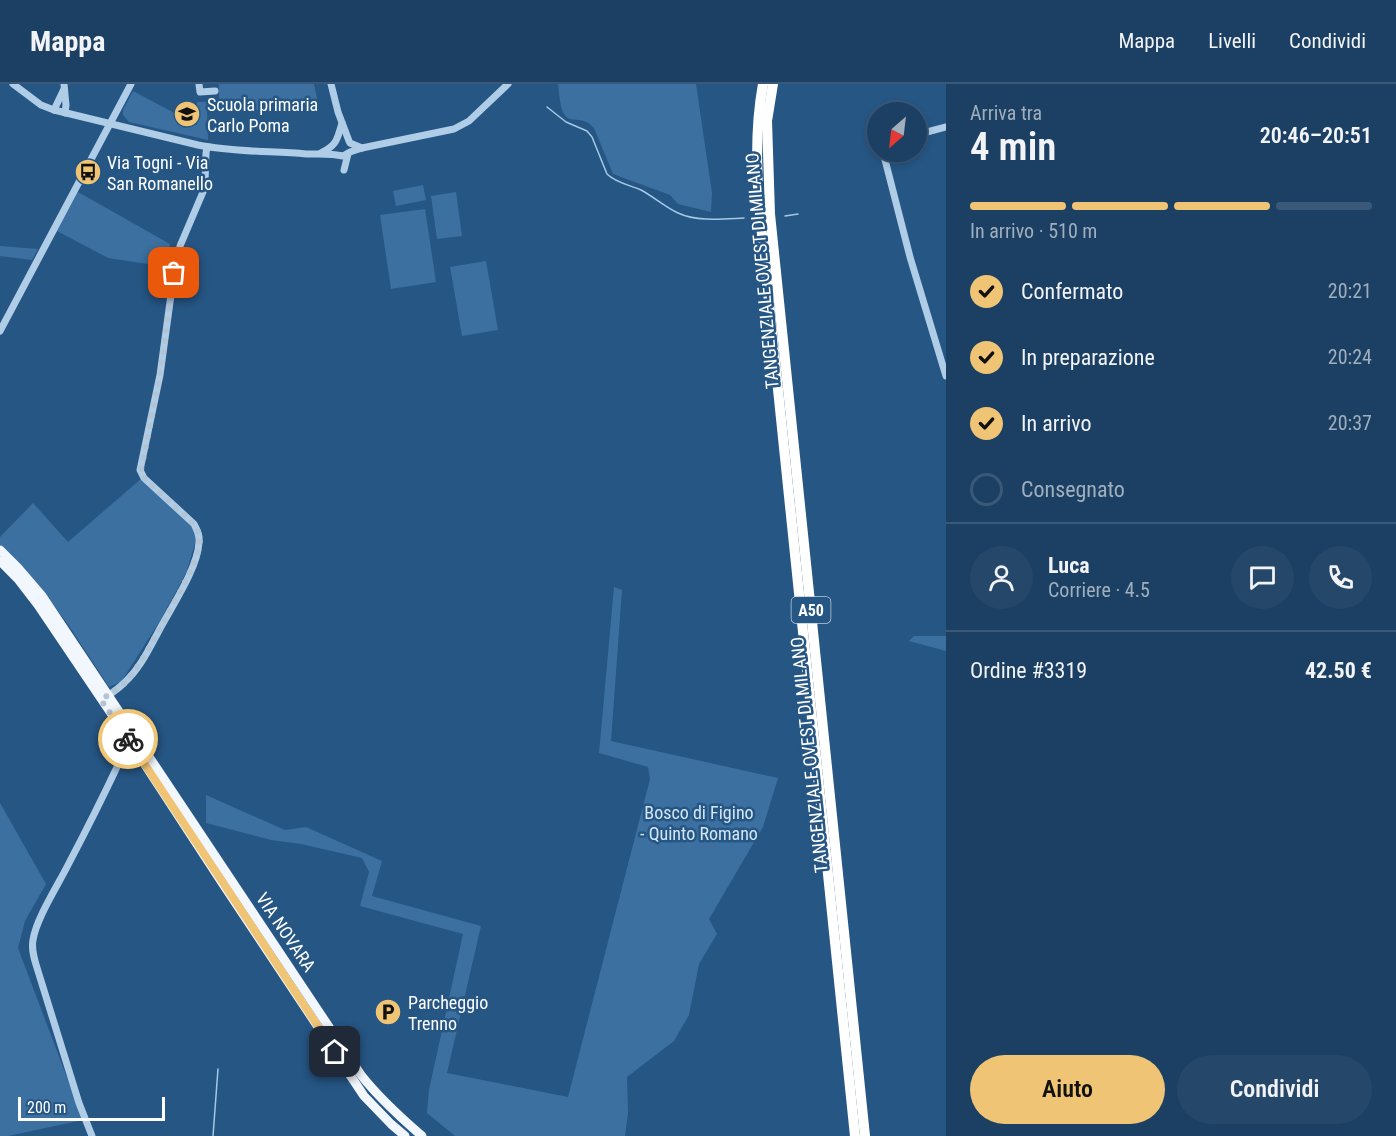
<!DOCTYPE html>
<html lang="it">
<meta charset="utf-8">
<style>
:root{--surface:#1c4063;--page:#254769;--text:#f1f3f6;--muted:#a0afbe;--line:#3a5978;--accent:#f0c475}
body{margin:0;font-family:"Roboto Condensed",sans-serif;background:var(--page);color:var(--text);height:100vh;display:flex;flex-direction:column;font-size:22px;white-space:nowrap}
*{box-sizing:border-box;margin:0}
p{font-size:20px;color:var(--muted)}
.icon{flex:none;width:33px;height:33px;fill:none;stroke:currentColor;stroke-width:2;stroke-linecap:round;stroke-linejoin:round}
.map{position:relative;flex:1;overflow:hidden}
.sheet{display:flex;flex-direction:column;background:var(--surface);width:450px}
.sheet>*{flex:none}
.needle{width:39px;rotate:208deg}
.controls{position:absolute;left:867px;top:18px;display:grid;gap:12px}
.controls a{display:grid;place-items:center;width:60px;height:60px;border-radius:50%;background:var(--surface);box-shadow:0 3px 9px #0003,0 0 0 2px var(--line);font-size:30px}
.scale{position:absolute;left:18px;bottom:15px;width:147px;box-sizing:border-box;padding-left:6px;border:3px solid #fff;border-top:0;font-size:16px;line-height:21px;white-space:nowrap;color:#fff;-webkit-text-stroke:4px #265684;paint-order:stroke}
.pin{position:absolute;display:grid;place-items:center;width:51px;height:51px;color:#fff;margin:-26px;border-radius:12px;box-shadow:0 3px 9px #0006}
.courier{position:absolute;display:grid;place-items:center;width:60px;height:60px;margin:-30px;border:4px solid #f0c475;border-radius:50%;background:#fff;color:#222;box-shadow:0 2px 8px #0007}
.summary em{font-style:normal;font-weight:600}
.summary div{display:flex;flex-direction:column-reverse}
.summary{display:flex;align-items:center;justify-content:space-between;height:102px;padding:0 24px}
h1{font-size:39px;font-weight:600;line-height:45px}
.bar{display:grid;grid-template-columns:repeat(4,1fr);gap:9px 6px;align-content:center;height:72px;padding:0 24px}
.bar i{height:8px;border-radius:4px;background:var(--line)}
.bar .active{background:var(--accent)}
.bar p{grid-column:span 4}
.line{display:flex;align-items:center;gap:15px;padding:0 24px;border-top:2px solid var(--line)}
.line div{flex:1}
.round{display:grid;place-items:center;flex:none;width:63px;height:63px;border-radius:32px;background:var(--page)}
ol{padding:0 24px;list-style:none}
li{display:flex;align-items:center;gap:18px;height:66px}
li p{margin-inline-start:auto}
li .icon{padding:6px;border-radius:50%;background:var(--accent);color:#111;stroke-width:4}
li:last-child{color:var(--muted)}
li i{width:33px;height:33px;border:3px solid var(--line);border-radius:50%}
.action{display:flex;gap:12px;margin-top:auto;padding:12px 24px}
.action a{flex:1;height:69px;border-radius:36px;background:var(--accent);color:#111;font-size:24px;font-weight:600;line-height:69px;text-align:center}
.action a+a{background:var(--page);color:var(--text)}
header{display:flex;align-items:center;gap:36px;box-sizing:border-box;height:84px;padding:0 30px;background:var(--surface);border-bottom:2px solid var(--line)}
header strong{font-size:28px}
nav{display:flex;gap:33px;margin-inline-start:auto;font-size:21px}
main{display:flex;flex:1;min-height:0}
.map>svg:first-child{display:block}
.green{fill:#3b70a1}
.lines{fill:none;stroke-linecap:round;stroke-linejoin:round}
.stream{stroke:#a4c9e8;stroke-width:1.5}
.minor{stroke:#b0cde7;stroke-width:7}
.major{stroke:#f2f7fe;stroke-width:9}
.highway{stroke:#fff;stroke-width:10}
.done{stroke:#b3c4d4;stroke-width:6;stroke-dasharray:0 10.8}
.route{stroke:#f0c475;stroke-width:8}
.labels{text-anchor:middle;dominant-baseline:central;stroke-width:5;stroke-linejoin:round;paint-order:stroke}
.shield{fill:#265684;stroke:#beccda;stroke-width:1.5}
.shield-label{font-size:16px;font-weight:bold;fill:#fff}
.poi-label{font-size:18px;fill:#fff;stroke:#265684;text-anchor:start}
.street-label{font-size:18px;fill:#fff;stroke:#265684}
.park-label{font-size:18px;fill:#d3e6f6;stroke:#265684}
</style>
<header>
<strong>Mappa</strong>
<nav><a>Mappa</a><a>Livelli</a><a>Condividi</a></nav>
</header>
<main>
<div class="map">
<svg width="946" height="1052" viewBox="0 0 946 1052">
<rect width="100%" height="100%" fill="#265684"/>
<g class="green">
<polygon points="219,0 314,0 319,24 207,28 208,56 129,38 123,31 123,26 133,7 197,41 197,18 219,17"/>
<path d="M 558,0 L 696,0 L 712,109 L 711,128 L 678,120 L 670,111 L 613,90 L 594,44 C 582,30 570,41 564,30 C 560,24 559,8 558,0 Z"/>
<polygon points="423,101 426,116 396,122 393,107"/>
<polygon points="78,108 170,160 167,183 108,174 57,147"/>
<polygon points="456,108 462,152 437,155 431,112"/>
<polygon points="425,125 436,198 391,205 380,131"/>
<polygon points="0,162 38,165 32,176 0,172"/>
<polygon points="486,177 498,246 462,252 450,183"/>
<polygon points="142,394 193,444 197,453 186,489 161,535 121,598 109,603 69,542 40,503 0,461 0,453 33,419 68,458"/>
<polygon points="614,503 622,506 611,657 778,694 763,743 709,835 717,850 699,880 689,931 674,957 627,993 628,1029 625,1052 455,1052 427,1029 429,1006 463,850 360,822 369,788 362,774 301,760 271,756 206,739 206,711 285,746 306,743 382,777 372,812 481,842 447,989 568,1013 650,695 648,683 599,669"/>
<polygon points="914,552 946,552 946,567 909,557"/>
<polygon points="0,719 46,800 25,837 18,864 83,1036 8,1052 0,1052"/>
</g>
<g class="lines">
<g class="stream">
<path d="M 547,23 L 566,38 L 587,47 L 592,53 L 607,90 C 616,99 630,101 641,106 C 654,113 665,123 678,129 C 697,138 723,135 744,134"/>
<polyline points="785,132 798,130"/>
<polyline points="213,1052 218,985"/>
</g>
<g class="minor">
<path d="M 13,0 L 41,21 L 54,26 L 198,61 C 232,68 271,67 306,70 C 318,70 331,69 343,72 L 350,68 L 362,64 L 454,45 L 469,37 L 508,0"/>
<polyline points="64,0 66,21 65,29"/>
<polyline points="199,0 200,8 215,7"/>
<polyline points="331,0 338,28 349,57 350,59 362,64"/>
<polyline points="54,26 64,5"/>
<polyline points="916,51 946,43"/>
<polyline points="883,68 910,173 946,292"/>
<path d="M 321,69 C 337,61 337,56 342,39"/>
<polyline points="344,86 348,70"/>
<polyline points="0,247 131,0"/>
<path d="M 106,613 C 112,609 119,604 124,599 C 141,584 151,561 162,541 C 174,519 198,483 199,458 C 200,451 197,446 194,440 L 144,394 L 140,386 L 160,291 L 174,189 L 180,173 L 180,162 L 203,108 L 205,98 L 206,69 L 207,63"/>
<path d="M 92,1052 L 79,1019 L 38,887 C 35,878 31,866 33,856 C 36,835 58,801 68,781 C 88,743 107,705 125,666 L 133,657"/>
</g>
<g class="major">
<path d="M 0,466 L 18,484 L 42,512 L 361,991 C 379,1014 400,1033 422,1052"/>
<polyline points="0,477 18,495 38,521 123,647 223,800 364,1012 391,1040 405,1052"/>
</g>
<g class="highway">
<path d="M 763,0 C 755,43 756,87 760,131 L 855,1052"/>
<polyline points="773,0 767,37 770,130 865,1052"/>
</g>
</g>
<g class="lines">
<polyline class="done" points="128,655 101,616 125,599 141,578 179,510 191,486 198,468 200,456 199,450 194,440 144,394 141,386 160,291 174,189"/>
<polyline class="route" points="128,655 335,968"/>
</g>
<defs>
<symbol id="school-disc" viewBox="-11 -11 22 22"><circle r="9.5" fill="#f0c475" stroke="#265684"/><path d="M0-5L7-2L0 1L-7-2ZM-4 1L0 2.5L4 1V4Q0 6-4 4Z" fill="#111"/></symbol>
<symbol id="bus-disc" viewBox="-11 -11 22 22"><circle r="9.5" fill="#f0c475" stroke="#265684"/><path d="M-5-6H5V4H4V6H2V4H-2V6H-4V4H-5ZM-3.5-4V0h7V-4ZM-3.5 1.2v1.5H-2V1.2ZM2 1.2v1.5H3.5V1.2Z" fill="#111"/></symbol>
<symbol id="parking-disc" viewBox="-11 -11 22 22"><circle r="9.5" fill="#f0c475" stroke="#265684"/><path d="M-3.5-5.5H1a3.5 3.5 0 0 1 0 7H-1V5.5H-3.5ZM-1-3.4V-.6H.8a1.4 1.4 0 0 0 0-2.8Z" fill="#111"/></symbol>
</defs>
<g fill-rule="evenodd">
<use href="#school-disc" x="172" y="15" width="30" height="30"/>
<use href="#bus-disc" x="73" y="73" width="30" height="30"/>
<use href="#parking-disc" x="373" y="913" width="30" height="30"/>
</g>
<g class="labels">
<rect class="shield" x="791.5" y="513" width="39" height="26" rx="4.5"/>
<g class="shield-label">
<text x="811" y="526">A50</text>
</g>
<g class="poi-label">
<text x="207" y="20">Scuola primaria<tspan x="207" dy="21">Carlo Poma</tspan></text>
<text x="107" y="78">Via Togni - Via<tspan x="107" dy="21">San Romanello</tspan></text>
<text x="408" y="918">Parcheggio<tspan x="408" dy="21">Trenno</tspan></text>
</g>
<g class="street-label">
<text transform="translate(762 187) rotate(-95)">TANGENZIALE OVEST DI MILANO</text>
<text transform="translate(809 671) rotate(-96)">TANGENZIALE OVEST DI MILANO</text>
<text transform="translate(286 848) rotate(56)">VIA NOVARA</text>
</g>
<g class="park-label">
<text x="699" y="728">Bosco di Figino<tspan x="699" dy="21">- Quinto Romano</tspan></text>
</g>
</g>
</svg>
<div class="controls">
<a><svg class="needle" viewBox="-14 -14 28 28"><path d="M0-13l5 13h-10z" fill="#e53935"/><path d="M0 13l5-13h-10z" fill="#a0afbe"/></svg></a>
</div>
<div class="scale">200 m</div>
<div class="pin" style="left:174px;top:189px;background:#ea580c"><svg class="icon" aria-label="bag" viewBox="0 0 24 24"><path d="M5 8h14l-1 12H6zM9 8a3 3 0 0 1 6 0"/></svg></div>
<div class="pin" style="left:335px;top:968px;background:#1f2937"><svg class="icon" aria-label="home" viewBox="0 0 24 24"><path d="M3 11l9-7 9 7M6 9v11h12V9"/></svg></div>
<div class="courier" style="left:128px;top:655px"><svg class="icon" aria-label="bike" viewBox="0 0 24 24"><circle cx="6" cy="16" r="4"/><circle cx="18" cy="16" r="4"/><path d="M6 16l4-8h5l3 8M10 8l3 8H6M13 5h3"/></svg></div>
</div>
<section class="sheet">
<div class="summary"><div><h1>4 min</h1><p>Arriva tra</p></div><em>20:46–20:51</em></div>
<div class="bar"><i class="active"></i><i class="active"></i><i class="active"></i><i></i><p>In arrivo · 510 m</p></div>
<ol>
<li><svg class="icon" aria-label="check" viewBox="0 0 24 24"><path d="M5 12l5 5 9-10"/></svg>Confermato<p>20:21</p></li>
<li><svg class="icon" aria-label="check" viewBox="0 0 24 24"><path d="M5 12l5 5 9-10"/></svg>In preparazione<p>20:24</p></li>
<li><svg class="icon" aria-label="check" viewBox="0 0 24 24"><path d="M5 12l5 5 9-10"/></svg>In arrivo<p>20:37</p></li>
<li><i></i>Consegnato</li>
</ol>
<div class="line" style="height:108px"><a class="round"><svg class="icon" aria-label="person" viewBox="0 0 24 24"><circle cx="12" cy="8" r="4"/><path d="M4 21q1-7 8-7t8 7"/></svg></a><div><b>Luca</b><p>Corriere · 4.5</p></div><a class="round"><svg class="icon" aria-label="chat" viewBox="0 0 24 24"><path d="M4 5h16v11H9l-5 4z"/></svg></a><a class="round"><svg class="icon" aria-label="phone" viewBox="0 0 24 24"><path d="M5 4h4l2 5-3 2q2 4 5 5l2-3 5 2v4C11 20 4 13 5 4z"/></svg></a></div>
<div class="line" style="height:78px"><div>Ordine #3319</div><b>42.50 €</b></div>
<div class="action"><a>Aiuto</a><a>Condividi</a></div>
</section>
</main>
